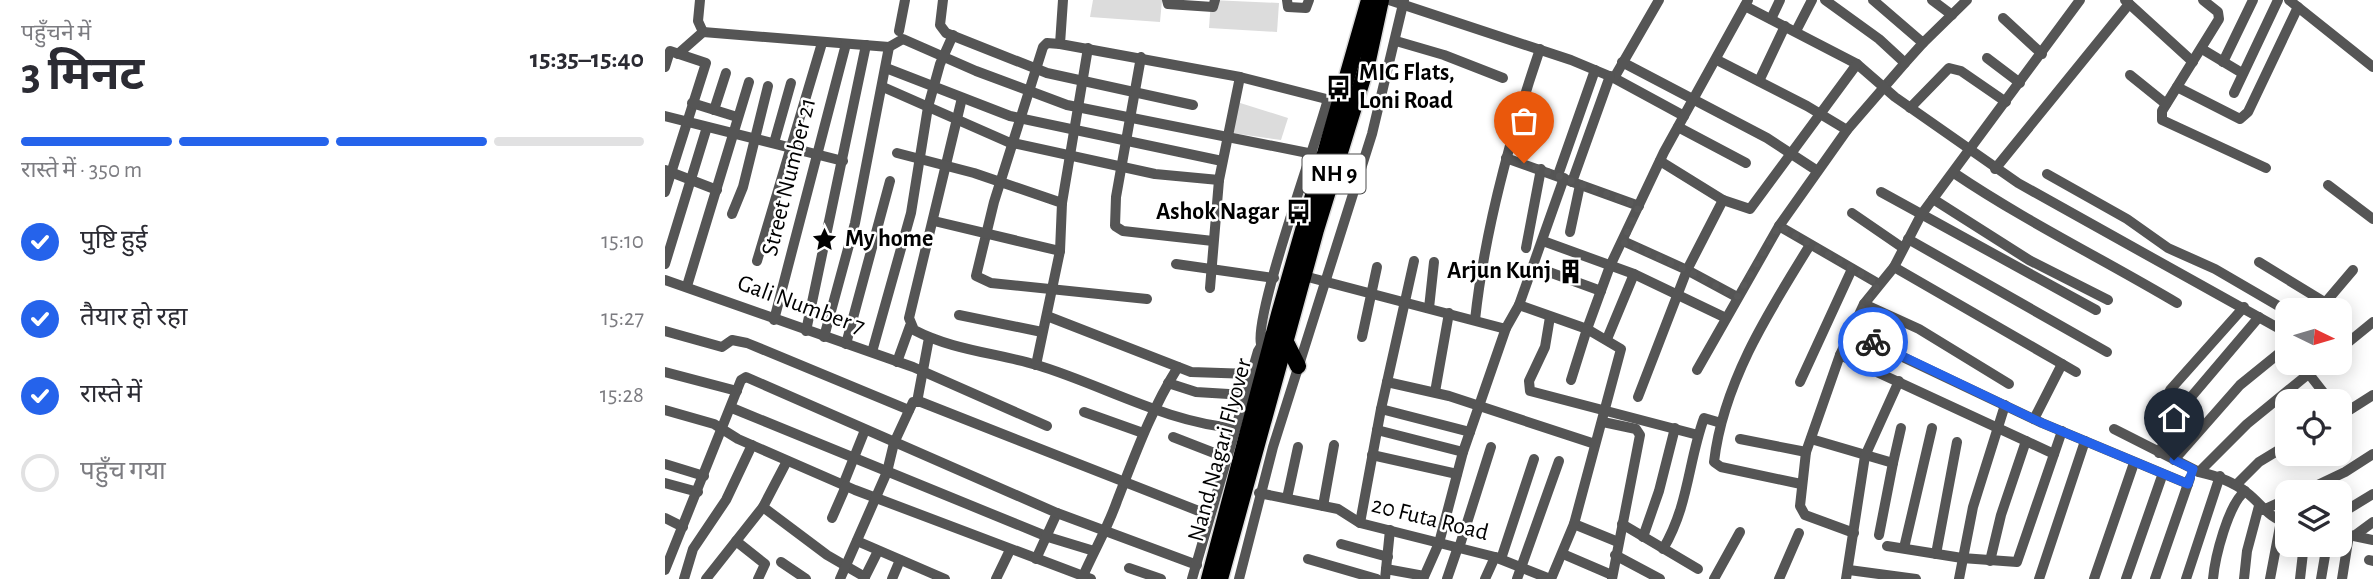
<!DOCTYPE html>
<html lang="hi">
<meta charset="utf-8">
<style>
:root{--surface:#fff;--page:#f2f2f3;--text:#2b2b33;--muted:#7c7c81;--line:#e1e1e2;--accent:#2563eb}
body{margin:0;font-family:"Alegreya Sans","Noto Sans Devanagari",sans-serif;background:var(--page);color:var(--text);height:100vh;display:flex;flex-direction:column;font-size:26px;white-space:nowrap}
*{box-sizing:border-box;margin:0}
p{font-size:23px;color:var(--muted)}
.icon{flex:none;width:38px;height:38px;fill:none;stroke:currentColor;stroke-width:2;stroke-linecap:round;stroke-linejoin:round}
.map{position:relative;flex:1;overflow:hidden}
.drawer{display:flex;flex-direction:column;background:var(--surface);width:665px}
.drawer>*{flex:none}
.needle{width:46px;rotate:95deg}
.tools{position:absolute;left:1610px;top:298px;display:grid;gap:14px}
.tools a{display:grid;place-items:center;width:77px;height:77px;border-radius:14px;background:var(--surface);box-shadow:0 4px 18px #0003;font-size:35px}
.pin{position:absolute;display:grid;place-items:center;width:60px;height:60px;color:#fff;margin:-72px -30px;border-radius:50% 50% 50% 0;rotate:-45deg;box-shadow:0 0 7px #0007}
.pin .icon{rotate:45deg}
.courier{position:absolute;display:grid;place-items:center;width:70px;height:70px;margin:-35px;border:5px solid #2563eb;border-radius:50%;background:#fff;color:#222;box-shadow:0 2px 9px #0007}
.summary em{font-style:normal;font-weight:700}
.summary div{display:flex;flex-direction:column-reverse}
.summary{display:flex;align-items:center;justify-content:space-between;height:119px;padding:0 21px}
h1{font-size:46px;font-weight:700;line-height:52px}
.bar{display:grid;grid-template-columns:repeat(4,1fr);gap:10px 7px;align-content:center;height:84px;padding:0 21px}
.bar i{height:9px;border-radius:5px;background:var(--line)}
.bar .current{background:var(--accent)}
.bar p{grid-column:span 4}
ol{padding:0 21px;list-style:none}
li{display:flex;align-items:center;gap:21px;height:77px}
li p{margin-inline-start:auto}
li .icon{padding:7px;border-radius:50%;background:var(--accent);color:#fff;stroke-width:4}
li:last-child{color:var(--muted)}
li i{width:38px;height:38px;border:4px solid var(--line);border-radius:50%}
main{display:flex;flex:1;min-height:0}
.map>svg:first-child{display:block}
.green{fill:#dcdcdc}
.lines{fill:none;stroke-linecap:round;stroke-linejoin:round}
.highway-casing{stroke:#dbdbdb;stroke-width:19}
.minor{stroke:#555;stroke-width:10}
.highway{stroke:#000;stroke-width:16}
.done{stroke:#595959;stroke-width:7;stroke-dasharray:0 12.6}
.route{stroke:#2563eb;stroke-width:9}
.labels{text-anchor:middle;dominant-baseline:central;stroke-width:5;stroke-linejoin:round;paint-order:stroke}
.shield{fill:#fff;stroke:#4c4c4c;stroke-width:2}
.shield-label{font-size:23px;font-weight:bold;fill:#000}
.poi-label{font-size:24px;font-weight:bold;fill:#000;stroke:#fff;text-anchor:start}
.street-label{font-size:24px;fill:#000;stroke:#fff}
</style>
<main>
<section class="drawer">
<div class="summary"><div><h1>3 मिनट</h1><p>पहुँचने में</p></div><em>15:35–15:40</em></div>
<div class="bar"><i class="current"></i><i class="current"></i><i class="current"></i><i></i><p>रास्ते में · 350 m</p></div>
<ol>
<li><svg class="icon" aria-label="check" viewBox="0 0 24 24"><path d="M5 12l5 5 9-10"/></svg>पुष्टि हुई<p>15:10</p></li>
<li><svg class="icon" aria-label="check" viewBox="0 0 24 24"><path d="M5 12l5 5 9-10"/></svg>तैयार हो रहा<p>15:27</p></li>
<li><svg class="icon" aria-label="check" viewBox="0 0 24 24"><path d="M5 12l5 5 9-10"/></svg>रास्ते में<p>15:28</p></li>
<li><i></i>पहुँच गया</li>
</ol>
</section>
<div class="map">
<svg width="1708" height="579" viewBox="0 0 1708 579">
<rect width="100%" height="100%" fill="#fff"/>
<g class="green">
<polygon points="428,0 497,0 495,22 425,17"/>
<polygon points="546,0 614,3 612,32 544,28"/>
<polygon points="572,102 623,118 616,140 567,133"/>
</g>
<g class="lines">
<defs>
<g id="highway">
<polyline points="621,342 633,366"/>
<polyline points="544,579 614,314 704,0"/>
<polyline points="555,579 651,230 702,65 716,0"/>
</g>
</defs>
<use href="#highway" class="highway-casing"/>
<g class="minor">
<polyline points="35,0 33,21 38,32"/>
<polyline points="278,0 275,25 281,33 382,73 528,105"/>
<polyline points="398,0 395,44 575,77 677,103"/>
<polyline points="502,0 503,4 548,7 550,0"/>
<polyline points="622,0 623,7 641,8 644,0"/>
<polyline points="724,0 906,60 949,78 1019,116"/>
<polyline points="1160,0 1214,39 1240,63 1182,130"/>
<polyline points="1208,0 1258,43 1302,0"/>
<polyline points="1267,0 1287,15"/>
<polyline points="1460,0 1528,62"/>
<polyline points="1538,0 1553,12 1554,19 1497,111 1497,120 1601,168"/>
<polyline points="1624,0 1708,67"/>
<polyline points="1080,6 1192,64 1230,97 1353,183 1622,333"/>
<polyline points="1338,18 1377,54"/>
<polyline points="1106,19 1115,0"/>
<polyline points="234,31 240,0"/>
<polyline points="1131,31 1147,0"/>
<polyline points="38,32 224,47 238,39 311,71 402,105 648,154"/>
<polyline points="731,41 779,55 838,78"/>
<polyline points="395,44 382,43 378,47 329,202 311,276 326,283 482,299"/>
<polyline points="1537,49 1577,73"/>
<polyline points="13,54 38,32"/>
<polyline points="476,57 451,197 450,226 458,231 548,241"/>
<polyline points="1322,58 1355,83"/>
<polyline points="957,62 1102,138 1151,170"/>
<polyline points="1558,62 1588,0"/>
<polyline points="1240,63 1258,43"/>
<polyline points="0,67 5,51 41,63 0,192"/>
<polyline points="221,68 345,116 557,161"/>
<polyline points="1465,75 1501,104"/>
<polyline points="949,78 994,0"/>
<polyline points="1094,81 1120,26"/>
<polyline points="218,87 343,142 490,174 554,180"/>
<polyline points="1512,87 1575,119 1583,112 1633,7"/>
<polyline points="1569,93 1613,0"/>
<path d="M 297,98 L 244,318 L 249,330 C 287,350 331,353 372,365 C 438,385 502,423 571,428"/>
<polyline points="27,103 72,117"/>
<polyline points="1245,108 1284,68 1296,71 1341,102"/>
<polyline points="49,110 61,73"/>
<polyline points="0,116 178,161"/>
<polyline points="1013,127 1081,163"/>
<polyline points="109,143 126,83"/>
<polyline points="232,153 309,173 397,203 395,251 371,365"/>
<polyline points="841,158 974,206"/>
<polyline points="995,161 1058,200 1085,209 1192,64"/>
<polyline points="1330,169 1464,4"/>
<polyline points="0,170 52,190"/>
<path d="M 1289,173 C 1360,221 1438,259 1512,303"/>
<polyline points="1382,174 1462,219 1503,248 1550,269 1622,311"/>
<polyline points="893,175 930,70"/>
<polyline points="907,182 945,76"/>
<polyline points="1663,185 1708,219"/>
<polyline points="1216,192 1431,310"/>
<polyline points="1268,199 1364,260 1443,300"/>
<polyline points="397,203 423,48"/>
<polyline points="1187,213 1238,248"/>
<polyline points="67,214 78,187 103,86"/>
<polyline points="269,221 395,251"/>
<polyline points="1114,226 1214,284"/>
<polyline points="905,232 915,185"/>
<polyline points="1243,239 1442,352"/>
<polyline points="878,241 969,274 1061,318"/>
<polyline points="958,241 1022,270 1072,297"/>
<polyline points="861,248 876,169"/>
<polyline points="92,261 157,43"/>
<polyline points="1594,262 1661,303"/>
<polyline points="0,264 42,127"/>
<polyline points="511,264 609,278"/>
<polyline points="1229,267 1411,372"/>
<polyline points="884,272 936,291"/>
<polyline points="639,276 837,328 841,328 854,305 922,329 945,266 999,152 1083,0"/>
<polyline points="0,280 248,367 382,426"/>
<polyline points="22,286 84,82"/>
<polyline points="545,288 554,180 575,77"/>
<polyline points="1199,304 1254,329 1344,384"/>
<polyline points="854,305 899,178"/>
<polyline points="764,308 769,262"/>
<polyline points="1654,310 1688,270"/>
<polyline points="294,315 377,332"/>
<polyline points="382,316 526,372 586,374"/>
<polyline points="885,317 880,347 864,381 865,391 1033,435"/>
<polyline points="109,320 181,44"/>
<path d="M 810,320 C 820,227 845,137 875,49"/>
<polyline points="0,331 57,347 67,340 82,343 244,410"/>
<polyline points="141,331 201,45"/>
<polyline points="1185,332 1377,423 1523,484"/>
<polyline points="159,337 190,223 224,47"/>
<polyline points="697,337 712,267"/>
<polyline points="942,339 969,274"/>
<polyline points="181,344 225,181"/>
<path d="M 596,344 C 589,314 652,141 663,99"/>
<polyline points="1675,349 1708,322"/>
<polyline points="207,352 246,213 263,107 275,64 288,35"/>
<polyline points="1175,355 1389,454"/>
<polyline points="232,362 245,326"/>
<polyline points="1032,370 1114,226 1182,130 1142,106 1052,60"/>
<polyline points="0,372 72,391"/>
<polyline points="1644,374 1665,401"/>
<polyline points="722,382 784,396 930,444"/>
<polyline points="1135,382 1187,269"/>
<polyline points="503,383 531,392 580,395"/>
<polyline points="1505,390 1579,307"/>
<polyline points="770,392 784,313"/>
<polyline points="973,397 1022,270 1058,200"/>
<polyline points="252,402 264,338"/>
<polyline points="67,408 383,537 429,551"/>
<polyline points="716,409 805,432"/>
<polyline points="0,410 49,424 73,439 190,490 426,579"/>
<polyline points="419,412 478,433"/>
<polyline points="1675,416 1708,395"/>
<polyline points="1369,419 1397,364"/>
<polyline points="938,422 971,429 975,435 947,579"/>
<polyline points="1449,429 1534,472 1582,424 1658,362"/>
<polyline points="712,430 798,452"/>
<polyline points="508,437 562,458"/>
<polyline points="1075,439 1141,452"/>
<polyline points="1146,439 1228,463 1214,535"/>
<polyline points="1494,453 1515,410 1594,317"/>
<polyline points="707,455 792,474"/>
<polyline points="1509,460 1575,385 1622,347"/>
<polyline points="1228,463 1236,428"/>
<polyline points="0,464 39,476"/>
<path d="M 1534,472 C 1552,476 1567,481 1581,492 C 1597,504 1602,517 1622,523"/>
<polyline points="0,483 33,492"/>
<path d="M 1136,484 L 1056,467 L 1049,462 C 1058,383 1104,311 1145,245"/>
<polyline points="178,485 200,430"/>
<polyline points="1571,485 1594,462 1622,445"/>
<polyline points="1638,492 1680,472 1708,454"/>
<polyline points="594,493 673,509 695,523 830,557 885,579"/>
<polyline points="622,498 633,447"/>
<polyline points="658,506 669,445"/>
<polyline points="98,507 162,555 200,577"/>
<polyline points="1598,510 1622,499"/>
<polyline points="1675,514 1708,494"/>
<polyline points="0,518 18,527"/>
<polyline points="167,518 181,486"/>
<polyline points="695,523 716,409 749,261"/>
<polyline points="909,524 953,542"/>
<polyline points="957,524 1033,569"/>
<polyline points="1189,533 1140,515 1135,506 1141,452 1175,355 1199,304 1229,267 1256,215 1415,0"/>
<polyline points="1675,533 1689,536 1708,522"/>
<polyline points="1689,536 1708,540"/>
<polyline points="978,537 994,491 1010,428"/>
<polyline points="71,541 100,564 93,579"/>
<polyline points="192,541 280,579"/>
<polyline points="676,544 723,557"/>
<polyline points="1222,546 1297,558 1352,562 1397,431"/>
<polyline points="794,548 826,447"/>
<polyline points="1239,548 1267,428"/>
<path d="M 998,549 C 1024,505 1023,462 1039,418 L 1056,423"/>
<polyline points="898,554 947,575"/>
<polyline points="1271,554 1292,442"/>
<polyline points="950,555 995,579"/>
<polyline points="371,559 392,513"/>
<polyline points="643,559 712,579"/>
<polyline points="836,559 869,459"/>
<polyline points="1704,560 1708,561"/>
<polyline points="1325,561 1336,515 1361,441"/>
<polyline points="116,562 141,579"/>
<polyline points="464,568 496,579"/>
<polyline points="721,569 759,576"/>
<polyline points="0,570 76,380 81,377 392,513 532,565"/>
<polyline points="1184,570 1251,579"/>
<path d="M 418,576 C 429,551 443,527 452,501 C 470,455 486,410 513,367"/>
<polyline points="19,579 28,549 61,500 87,445"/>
<polyline points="41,579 98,507 122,461"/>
<polyline points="175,579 222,472 229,443 248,402 256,402 544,515"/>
<polyline points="199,579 213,551"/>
<polyline points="227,579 235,560"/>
<polyline points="331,579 345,550"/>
<polyline points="527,579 593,351 601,338 610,332"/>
<polyline points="574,579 608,447 707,134 739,0"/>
<polyline points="720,579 725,530"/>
<polyline points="758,579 774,543 798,452 841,328"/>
<polyline points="782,579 793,547"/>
<polyline points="820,579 830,557"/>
<polyline points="852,579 894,461"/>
<polyline points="886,579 909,524 956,349 922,329 906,380"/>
<polyline points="1049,579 1075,532"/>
<polyline points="1114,579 1134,533"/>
<polyline points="1181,579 1200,456 1234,381"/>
<polyline points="1294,579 1308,507 1340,405"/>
<polyline points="1374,579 1420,441"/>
<polyline points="1429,579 1469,463"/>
<polyline points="1461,579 1497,476"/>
<polyline points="1490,579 1525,478"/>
<polyline points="1521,579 1555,476"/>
<path d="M 1548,579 C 1550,557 1563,505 1580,491"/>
<polyline points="1579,579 1582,551 1594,506"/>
<polyline points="1605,579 1616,521 1620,519"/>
<polyline points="1635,579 1639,544"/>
<polyline points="1656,579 1662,544"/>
<polyline points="1677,579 1684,535"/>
</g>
<use href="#highway" class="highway"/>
</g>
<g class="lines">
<polyline class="done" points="859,163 974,206 958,242 1022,270 1072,297 1114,226 1214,284 1199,303 1185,332 1208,342"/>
<polyline class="route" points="1208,342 1377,423 1523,484 1528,469 1509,460"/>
</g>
<defs>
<symbol id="bus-bare" viewBox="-9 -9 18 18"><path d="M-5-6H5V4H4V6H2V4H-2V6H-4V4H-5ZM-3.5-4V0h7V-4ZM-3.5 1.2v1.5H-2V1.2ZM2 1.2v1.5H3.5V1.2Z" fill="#000" stroke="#fff" stroke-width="2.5" paint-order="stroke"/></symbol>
<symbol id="sight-bare" viewBox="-9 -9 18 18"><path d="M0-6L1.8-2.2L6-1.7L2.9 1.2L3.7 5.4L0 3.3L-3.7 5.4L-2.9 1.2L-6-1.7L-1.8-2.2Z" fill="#000" stroke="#fff" stroke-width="2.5" paint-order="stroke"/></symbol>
<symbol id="building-bare" viewBox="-9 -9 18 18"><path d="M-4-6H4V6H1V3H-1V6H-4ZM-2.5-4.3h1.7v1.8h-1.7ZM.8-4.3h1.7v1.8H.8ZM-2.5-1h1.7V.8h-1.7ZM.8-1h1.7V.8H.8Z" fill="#000" stroke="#fff" stroke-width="2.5" paint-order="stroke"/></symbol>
</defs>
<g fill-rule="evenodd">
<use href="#bus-bare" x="656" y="70" width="35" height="35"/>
<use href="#bus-bare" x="616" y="194" width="35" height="35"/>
<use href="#sight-bare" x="142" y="222" width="35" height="35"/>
<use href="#building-bare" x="888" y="254" width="35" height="35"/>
</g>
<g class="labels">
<rect class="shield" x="637.5" y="154.5" width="63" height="39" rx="5"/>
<g class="shield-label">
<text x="669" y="174">NH 9</text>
</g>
<g class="poi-label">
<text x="694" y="73">MIG Flats,<tspan x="694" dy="28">Loni Road</tspan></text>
<text x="614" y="212" text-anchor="end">Ashok Nagar</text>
<text x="180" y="239">My home</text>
<text x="886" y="271" text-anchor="end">Arjun Kunj</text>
</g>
<g class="street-label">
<text transform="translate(124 177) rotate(-76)">Street Number 21</text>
<text transform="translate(136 305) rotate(20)">Gali Number 7</text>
<text transform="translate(555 450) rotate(-75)">Nand Nagari Flyover</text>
<text transform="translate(765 519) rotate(14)">20 Futa Road</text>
</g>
</g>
</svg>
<div class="tools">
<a><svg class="needle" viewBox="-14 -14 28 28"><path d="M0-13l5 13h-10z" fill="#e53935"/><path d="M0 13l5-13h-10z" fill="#7c7c81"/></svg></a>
<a><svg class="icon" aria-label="locate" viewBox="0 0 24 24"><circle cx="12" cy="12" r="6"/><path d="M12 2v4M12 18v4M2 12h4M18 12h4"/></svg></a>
<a><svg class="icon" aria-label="layers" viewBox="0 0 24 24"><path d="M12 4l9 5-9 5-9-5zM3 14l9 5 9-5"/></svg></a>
</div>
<div class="pin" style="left:859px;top:163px;background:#ea580c"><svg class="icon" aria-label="bag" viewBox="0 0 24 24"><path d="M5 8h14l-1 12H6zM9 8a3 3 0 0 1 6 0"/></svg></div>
<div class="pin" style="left:1509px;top:460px;background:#1f2937"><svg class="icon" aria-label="home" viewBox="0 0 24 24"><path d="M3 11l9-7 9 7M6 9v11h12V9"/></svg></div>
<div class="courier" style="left:1208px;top:342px"><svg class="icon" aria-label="bike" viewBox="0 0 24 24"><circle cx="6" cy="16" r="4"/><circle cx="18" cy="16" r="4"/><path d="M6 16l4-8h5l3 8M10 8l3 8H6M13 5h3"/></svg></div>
</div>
</main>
